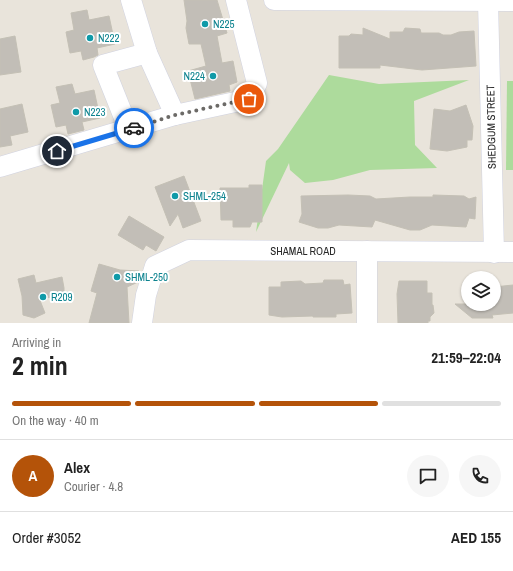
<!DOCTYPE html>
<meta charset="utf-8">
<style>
:root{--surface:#fff;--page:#f6f6f6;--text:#222;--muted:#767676;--line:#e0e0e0;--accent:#b45309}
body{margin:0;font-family:"Archivo Narrow",sans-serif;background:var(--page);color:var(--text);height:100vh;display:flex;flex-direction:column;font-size:15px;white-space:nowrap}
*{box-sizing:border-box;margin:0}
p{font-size:13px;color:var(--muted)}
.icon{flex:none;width:22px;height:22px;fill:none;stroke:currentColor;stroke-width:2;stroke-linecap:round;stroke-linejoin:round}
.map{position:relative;height:323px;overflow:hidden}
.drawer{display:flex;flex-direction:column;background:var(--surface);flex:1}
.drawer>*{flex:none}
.controls{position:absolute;left:461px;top:271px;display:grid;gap:8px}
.controls a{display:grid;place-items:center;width:40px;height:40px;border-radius:50%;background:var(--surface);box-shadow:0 1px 3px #0004;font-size:20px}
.pin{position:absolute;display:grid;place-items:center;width:34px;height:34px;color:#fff;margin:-17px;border:2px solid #fff;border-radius:50%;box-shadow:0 1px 4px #0007}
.courier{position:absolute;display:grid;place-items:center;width:40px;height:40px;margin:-20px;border:3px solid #1a73e8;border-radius:50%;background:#fff;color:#222;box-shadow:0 1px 5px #0007}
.summary em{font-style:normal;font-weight:700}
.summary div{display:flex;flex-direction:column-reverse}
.summary{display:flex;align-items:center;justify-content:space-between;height:68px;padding:0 12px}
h1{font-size:26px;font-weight:700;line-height:30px}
.bar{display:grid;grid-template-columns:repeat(4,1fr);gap:6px 4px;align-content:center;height:48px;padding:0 12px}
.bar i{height:5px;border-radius:3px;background:var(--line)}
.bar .on{background:var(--accent)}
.bar p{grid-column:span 4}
.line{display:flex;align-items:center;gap:10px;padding:0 12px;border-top:1px solid var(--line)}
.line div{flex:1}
.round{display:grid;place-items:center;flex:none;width:42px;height:42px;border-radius:21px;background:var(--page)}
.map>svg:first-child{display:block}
.green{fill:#addb9c}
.building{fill:#c2beb7;stroke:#c4c0b5}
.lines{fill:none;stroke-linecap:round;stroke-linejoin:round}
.minor-casing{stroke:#d0d2e0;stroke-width:21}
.minor{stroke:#fff;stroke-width:20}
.done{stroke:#6c6a67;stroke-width:4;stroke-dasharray:0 7.2}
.route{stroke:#1a73e8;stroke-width:5}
.culture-dot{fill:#0f9aa8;stroke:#fff;stroke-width:1.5}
.labels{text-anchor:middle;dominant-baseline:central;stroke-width:4;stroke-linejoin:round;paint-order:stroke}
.culture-label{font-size:11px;fill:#0d838f;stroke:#fff;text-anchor:start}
.street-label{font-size:11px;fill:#282828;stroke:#fff}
</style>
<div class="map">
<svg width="513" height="323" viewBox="0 0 513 323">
<rect width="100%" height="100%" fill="#e9e4db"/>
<g class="green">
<polygon points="329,75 379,84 469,80 414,101 415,145 437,168 370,170 333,180 305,183 290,170 289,163 256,232 266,161 278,149"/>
<polygon points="507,81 513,81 513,170 506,170"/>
</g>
<g class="building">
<polygon points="184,0 217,0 227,33 217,36 222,63 233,61 237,82 229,85 230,91 195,99 188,71 206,66 201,44 189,44 186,28 187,21"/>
<polygon points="87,10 89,20 109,16 115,44 97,48 98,55 94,57 83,60 81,51 70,53 66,32 74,30 71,13"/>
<polygon points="363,28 390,39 390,32 403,32 405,28 420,29 421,33 439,33 443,35 451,35 459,32 474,31 476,66 422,70 380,65 380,68 339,68 339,36 349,36 351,34 363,35"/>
<polygon points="15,36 21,72 0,75 0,39"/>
<polygon points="72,84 75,94 94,90 100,118 82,122 84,130 68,134 66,125 56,127 51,105 60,103 56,87"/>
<polygon points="22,104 28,132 10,136 12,145 0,147 0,109"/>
<polygon points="466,105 473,126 472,140 467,140 467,147 447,151 430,149 434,109 450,111"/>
<polygon points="184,176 201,221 183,228 178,214 170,226 155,187"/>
<polygon points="249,185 262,185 262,222 252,222 250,227 233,227 233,220 221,220 220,188 249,188"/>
<polygon points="348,195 370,196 376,199 410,197 433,197 433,195 464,196 469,199 476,197 475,219 469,218 466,227 432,225 420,230 410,230 375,220 372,227 339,225 328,228 318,228 299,222 302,214 301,196"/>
<polygon points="129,216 164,237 156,251 146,245 143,250 118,235"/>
<polygon points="99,264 120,270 139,271 138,282 127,287 129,323 89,323 97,293 91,291"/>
<polygon points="34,275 36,283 62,277 64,288 64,297 39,298 45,313 34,318 23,315 22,296 18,279"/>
<polygon points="324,280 343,280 344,285 350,284 352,313 336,314 336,317 313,317 313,316 282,317 269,315 269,287 281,287 281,282 301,281 305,284 323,283"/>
<polygon points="399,281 427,281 427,293 432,293 432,305 433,305 434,313 430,317 430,321 428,321 428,323 398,323 397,294"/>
<polygon points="513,285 513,313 492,315 493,318 472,318 455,304 494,304 494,287"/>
</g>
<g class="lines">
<defs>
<g id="minor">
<polyline points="131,0 147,53 175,115"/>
<polyline points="274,0 513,1"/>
<polyline points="488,1 494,253"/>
<polyline points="129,130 103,65 147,53"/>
<polyline points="0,167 175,115 249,99 257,83 236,0"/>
<polyline points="142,323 146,295 155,266 189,250 513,252"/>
<polyline points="367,323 367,251"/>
</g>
</defs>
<use href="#minor" class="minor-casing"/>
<use href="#minor" class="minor"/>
</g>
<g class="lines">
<polyline class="done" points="134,128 175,115 249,99"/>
<polyline class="route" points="57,151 134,128"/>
</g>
<g class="culture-dot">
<circle cx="205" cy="24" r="4"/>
<circle cx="90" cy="38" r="4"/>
<circle cx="213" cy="76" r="4"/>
<circle cx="76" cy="112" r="4"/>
<circle cx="175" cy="196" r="4"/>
<circle cx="117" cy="277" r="4"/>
<circle cx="43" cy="297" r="4"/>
</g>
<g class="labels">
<g class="culture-label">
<text x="213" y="24">N225</text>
<text x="98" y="38">N222</text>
<text x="205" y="76" text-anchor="end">N224</text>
<text x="84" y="112">N223</text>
<text x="183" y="196">SHML-254</text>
<text x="125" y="277">SHML-250</text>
<text x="51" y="297">R209</text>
</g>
<g class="street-label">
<text transform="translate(491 127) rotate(-91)">SHEDGUM STREET</text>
<text x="303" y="251">SHAMAL ROAD</text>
</g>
</g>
</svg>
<div class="controls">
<a><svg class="icon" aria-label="layers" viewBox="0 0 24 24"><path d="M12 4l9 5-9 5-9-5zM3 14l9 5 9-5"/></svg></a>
</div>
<div class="pin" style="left:249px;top:99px;background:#ea580c"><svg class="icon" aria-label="bag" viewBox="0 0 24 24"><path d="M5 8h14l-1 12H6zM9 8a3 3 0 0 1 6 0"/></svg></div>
<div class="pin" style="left:57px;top:151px;background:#1f2937"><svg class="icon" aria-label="home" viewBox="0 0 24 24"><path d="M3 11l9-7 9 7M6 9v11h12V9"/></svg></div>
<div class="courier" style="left:134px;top:128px"><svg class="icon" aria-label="car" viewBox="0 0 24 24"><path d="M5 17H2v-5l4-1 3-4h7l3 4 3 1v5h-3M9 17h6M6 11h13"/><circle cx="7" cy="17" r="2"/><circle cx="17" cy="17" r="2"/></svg></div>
</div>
<section class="drawer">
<div class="summary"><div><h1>2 min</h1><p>Arriving in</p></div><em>21:59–22:04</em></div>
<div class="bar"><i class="on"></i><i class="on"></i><i class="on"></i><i></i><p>On the way · 40 m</p></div>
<div class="line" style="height:72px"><b class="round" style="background:var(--accent);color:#fff">A</b><div><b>Alex</b><p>Courier · 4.8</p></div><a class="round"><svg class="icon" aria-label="chat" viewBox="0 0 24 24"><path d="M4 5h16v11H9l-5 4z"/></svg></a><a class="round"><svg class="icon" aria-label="phone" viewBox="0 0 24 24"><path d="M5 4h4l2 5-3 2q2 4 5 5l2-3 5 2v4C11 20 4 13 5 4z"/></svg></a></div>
<div class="line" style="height:52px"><div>Order #3052</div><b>AED 155</b></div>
</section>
